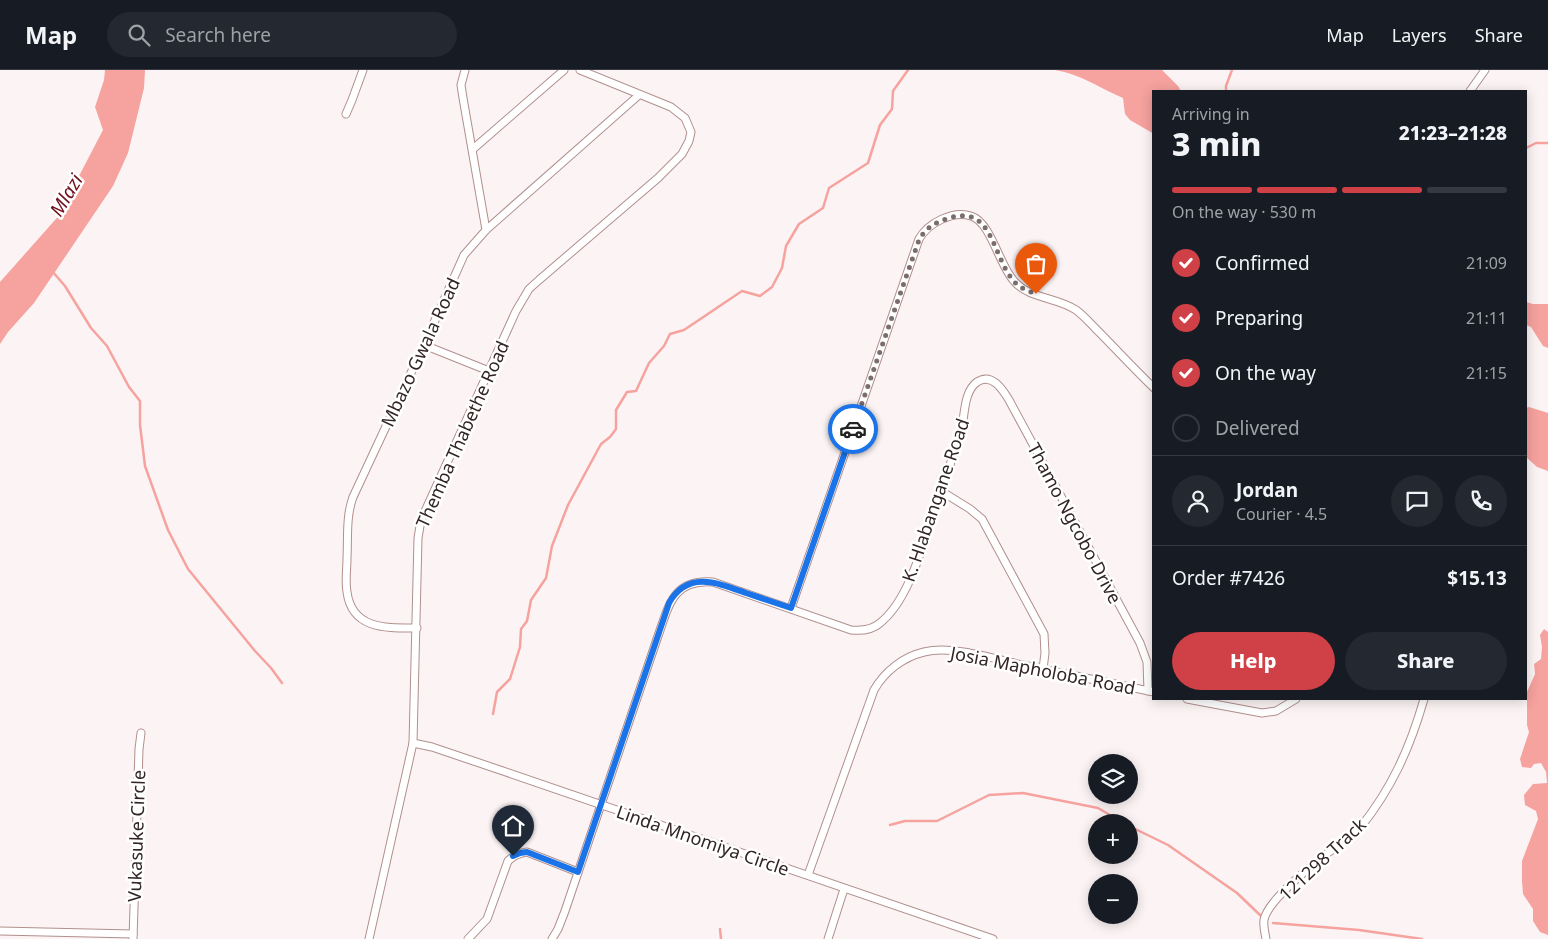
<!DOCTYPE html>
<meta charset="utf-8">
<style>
:root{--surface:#171b24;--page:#242831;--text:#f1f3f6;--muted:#9ea1a6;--line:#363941;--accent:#d04047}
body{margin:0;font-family:"Noto Sans",sans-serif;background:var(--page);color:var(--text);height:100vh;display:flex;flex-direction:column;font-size:19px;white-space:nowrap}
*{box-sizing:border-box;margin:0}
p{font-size:16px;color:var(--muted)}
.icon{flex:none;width:28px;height:28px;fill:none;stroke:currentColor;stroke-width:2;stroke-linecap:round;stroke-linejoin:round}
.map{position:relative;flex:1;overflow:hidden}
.panel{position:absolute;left:1152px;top:20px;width:375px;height:610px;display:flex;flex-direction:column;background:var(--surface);border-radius:0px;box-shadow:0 2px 12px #0003}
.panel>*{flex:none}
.buttons{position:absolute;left:1088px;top:684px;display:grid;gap:10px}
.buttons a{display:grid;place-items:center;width:50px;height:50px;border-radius:50%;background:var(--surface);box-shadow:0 2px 12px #0003;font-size:25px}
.pin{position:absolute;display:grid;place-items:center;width:42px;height:42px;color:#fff;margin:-51px -21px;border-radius:50% 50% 50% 0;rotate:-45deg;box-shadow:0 0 5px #0007}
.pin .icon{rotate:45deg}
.courier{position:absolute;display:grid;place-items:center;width:50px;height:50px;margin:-25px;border:4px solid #1a73e8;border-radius:50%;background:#fff;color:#222;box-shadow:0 1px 6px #0007}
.summary em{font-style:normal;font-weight:800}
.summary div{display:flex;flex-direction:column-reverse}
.summary{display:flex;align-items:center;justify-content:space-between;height:85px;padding:0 20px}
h1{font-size:32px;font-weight:800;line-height:38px}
.bar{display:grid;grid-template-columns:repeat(4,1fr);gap:8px 5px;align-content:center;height:60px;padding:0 20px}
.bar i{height:6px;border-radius:4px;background:var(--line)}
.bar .selected{background:var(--accent)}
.bar p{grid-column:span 4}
.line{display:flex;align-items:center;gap:12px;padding:0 20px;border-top:1px solid var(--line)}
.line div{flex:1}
.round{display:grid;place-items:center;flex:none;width:52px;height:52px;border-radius:26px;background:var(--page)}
ol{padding:0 20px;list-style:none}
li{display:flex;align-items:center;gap:15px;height:55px}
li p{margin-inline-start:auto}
li .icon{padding:5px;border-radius:50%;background:var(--accent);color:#fff;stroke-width:4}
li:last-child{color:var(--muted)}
li i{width:28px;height:28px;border:2px solid var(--line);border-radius:50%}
.cta{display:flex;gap:10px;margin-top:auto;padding:10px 20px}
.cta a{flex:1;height:58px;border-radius:30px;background:var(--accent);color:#fff;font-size:20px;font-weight:800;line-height:58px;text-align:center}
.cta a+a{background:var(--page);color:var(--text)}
header{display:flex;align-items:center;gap:30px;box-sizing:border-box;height:70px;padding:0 25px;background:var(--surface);border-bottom:1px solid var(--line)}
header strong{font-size:24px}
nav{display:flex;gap:28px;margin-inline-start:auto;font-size:18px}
.search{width:350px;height:45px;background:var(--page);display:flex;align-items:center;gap:12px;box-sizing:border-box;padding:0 18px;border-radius:28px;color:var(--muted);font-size:19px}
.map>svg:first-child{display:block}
.water{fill:#f6a29f}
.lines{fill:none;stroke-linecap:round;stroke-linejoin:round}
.stream{stroke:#f6a29f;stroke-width:2.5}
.minor-casing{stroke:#b18f8d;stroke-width:9}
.minor{stroke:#fff;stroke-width:7}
.done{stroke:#796d6d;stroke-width:5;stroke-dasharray:0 9}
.route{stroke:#1a73e8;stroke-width:6}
.labels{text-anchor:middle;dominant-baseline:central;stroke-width:5;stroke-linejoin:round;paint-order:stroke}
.street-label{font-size:18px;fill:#322524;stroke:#fff}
.water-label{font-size:19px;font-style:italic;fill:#700e19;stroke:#fff}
</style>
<header>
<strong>Map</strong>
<div class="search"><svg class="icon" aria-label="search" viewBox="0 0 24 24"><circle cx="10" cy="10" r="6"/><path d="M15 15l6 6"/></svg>Search here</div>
<nav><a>Map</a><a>Layers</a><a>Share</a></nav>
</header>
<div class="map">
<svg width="1548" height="869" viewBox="0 0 1548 869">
<rect width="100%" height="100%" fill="#fcf4f4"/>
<g class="water">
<polygon points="105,0 145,0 144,18 128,83 113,116 34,233 8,262 0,274 0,212 63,141 69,128 78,120 79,106 103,60 95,37 104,10"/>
<path d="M 1055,0 L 1162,0 L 1178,16 L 1181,21 L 1154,21 L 1154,64 L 1130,50 L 1125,44 L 1123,28 C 1099,18 1081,4 1055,0 Z"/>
<polygon points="1526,232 1533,234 1548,234 1548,278 1543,276 1531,257 1526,255"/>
<polygon points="1529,337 1548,343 1548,401 1537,397 1526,387 1526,338"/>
<polygon points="1544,559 1548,562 1548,865 1540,862 1533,851 1533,839 1523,824 1522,811 1522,791 1538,749 1536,741 1525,735 1524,725 1533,714 1547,713 1546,702 1541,693 1534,694 1531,698 1522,697 1520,689 1529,662 1527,655 1527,622 1535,604 1534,594 1541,589 1542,577 1540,565"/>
</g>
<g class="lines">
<g class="stream">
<polyline points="1226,21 1226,16 1232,0"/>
<polyline points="1526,78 1536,73 1548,73"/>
<polyline points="52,201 65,216 91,258 107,276 129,317 140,331 140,355 145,396 168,460 188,499 255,581 271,598 282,613"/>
<polyline points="493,644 497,622 510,609 520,577 521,559 527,551 531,530 546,508 552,476 568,435 601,374 610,367 616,359 616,340 627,322 636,321 649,293 664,276 670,264 684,260 742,221 760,226 772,217 782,198 786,176 799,154 823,138 829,118 868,93 880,55 892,39 893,21 908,0"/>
<polyline points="890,755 905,751 937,751 989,725 1023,723 1098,738 1122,752"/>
<polyline points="1129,756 1168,775 1237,823 1260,845"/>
<polyline points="1273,853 1359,860 1422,869"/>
<polyline points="720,859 721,869"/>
</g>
<defs>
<g id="minor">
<polyline points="465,0 461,15 463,28 486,160"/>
<polyline points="1470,21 1485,0"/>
<polyline points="346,44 352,30 363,0"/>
<polyline points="473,79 564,0"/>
<polyline points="424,275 489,301"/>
<polyline points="941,421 970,439 982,449 1044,564 1045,583 1043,599"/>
<path d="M 791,538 L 919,169 C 928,153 953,140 971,146 C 991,152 999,195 1014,211 C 1029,229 1057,227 1076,240 C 1083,245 1089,252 1095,258 C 1115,278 1134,299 1154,318"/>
<path d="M 417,558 C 387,558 352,560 347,522 C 345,511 347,499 347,488 C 348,467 346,446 353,427 L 424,275 L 464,185 L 486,160 L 639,25"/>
<polyline points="1187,629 1262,643 1276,641 1296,629"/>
<polyline points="413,673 432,677 503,701 993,869"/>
<path d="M 808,805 L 874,620 C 885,601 903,587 924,582 C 952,575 995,589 1022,595 C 1066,604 1110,613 1154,622"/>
<polyline points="0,861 133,864"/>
<polyline points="133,869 139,679 141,663"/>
<polyline points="369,869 413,673 418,468 421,450 516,241 529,219 539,210 658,108 682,84 689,71 691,62 685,48 671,37 580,0"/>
<path d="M 468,869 L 487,849 L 508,791 C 514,785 519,783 527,782 L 578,802"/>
<path d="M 552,869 L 558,859 L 565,841 L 658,566 C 669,535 673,509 713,512 L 851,560 C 861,561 872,560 880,553 C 910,529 923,473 935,438 C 944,412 953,387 961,362 C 965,347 963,322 977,312 C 992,302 1003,320 1009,330 L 1140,573 L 1147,592 L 1148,621"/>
<polyline points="828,869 844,819"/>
<path d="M 1266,869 C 1265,863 1263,856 1264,850 C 1267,831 1313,794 1329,782 C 1340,774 1352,768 1360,758 C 1392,718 1410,678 1424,629"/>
</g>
</defs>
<use href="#minor" class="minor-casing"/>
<use href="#minor" class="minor"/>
</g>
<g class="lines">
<path class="done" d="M 853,359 L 919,170 C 925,159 934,153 946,149 C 993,132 991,184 1013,210 C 1019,218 1028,221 1036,224"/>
<path class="route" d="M 513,786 L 520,783 L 527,782 L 578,802 L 669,533 C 688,500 718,513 746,523 C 761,528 776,533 791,538 L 853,359"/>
</g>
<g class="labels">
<g class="street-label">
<text transform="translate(420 282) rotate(-65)">Mbazo Gwala Road</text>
<text transform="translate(462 364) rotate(-66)">Themba Thabethe Road</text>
<text transform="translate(935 430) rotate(-71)">K. Hlabangane Road</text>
<text transform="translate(1075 453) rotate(62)">Thamo Ngcobo Drive</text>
<text transform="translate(1043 600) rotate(11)">Josia Mapholoba Road</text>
<text transform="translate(136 766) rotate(-88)">Vukasuke Circle</text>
<text transform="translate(703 770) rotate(19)">Linda Mnomiya Circle</text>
<text transform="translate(1322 789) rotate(-43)">121298 Track</text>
</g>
<g class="water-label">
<text transform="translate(66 125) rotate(-59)">Mlazi</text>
</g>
</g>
</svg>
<div class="buttons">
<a><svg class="icon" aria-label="layers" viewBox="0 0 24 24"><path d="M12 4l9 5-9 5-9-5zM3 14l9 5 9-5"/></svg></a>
<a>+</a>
<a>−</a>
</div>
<div class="pin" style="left:1036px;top:224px;background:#ea580c"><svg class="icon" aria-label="bag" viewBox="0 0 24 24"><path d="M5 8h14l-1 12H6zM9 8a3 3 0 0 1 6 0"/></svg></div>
<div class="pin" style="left:513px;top:786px;background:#1f2937"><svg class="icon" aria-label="home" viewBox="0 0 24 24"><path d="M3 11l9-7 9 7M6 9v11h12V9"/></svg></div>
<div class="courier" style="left:853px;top:359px"><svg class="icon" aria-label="car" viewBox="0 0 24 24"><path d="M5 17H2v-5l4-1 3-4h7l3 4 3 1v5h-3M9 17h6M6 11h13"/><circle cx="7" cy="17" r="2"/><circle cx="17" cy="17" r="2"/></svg></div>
<section class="panel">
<div class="summary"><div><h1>3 min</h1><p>Arriving in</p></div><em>21:23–21:28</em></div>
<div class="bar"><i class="selected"></i><i class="selected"></i><i class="selected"></i><i></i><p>On the way · 530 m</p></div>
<ol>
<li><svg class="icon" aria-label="check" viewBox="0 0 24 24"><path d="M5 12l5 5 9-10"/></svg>Confirmed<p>21:09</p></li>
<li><svg class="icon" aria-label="check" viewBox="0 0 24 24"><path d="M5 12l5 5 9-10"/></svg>Preparing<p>21:11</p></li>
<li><svg class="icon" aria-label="check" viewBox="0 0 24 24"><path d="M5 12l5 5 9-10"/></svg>On the way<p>21:15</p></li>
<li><i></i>Delivered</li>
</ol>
<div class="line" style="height:90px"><a class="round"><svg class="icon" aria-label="person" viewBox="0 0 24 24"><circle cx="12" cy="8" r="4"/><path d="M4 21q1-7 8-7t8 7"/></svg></a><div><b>Jordan</b><p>Courier · 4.5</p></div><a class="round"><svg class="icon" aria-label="chat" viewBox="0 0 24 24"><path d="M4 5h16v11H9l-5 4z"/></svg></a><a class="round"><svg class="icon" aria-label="phone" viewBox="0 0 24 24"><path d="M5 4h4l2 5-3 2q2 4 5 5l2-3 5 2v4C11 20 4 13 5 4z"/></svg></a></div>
<div class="line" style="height:65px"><div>Order #7426</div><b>$15.13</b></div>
<div class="cta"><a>Help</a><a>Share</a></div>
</section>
</div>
